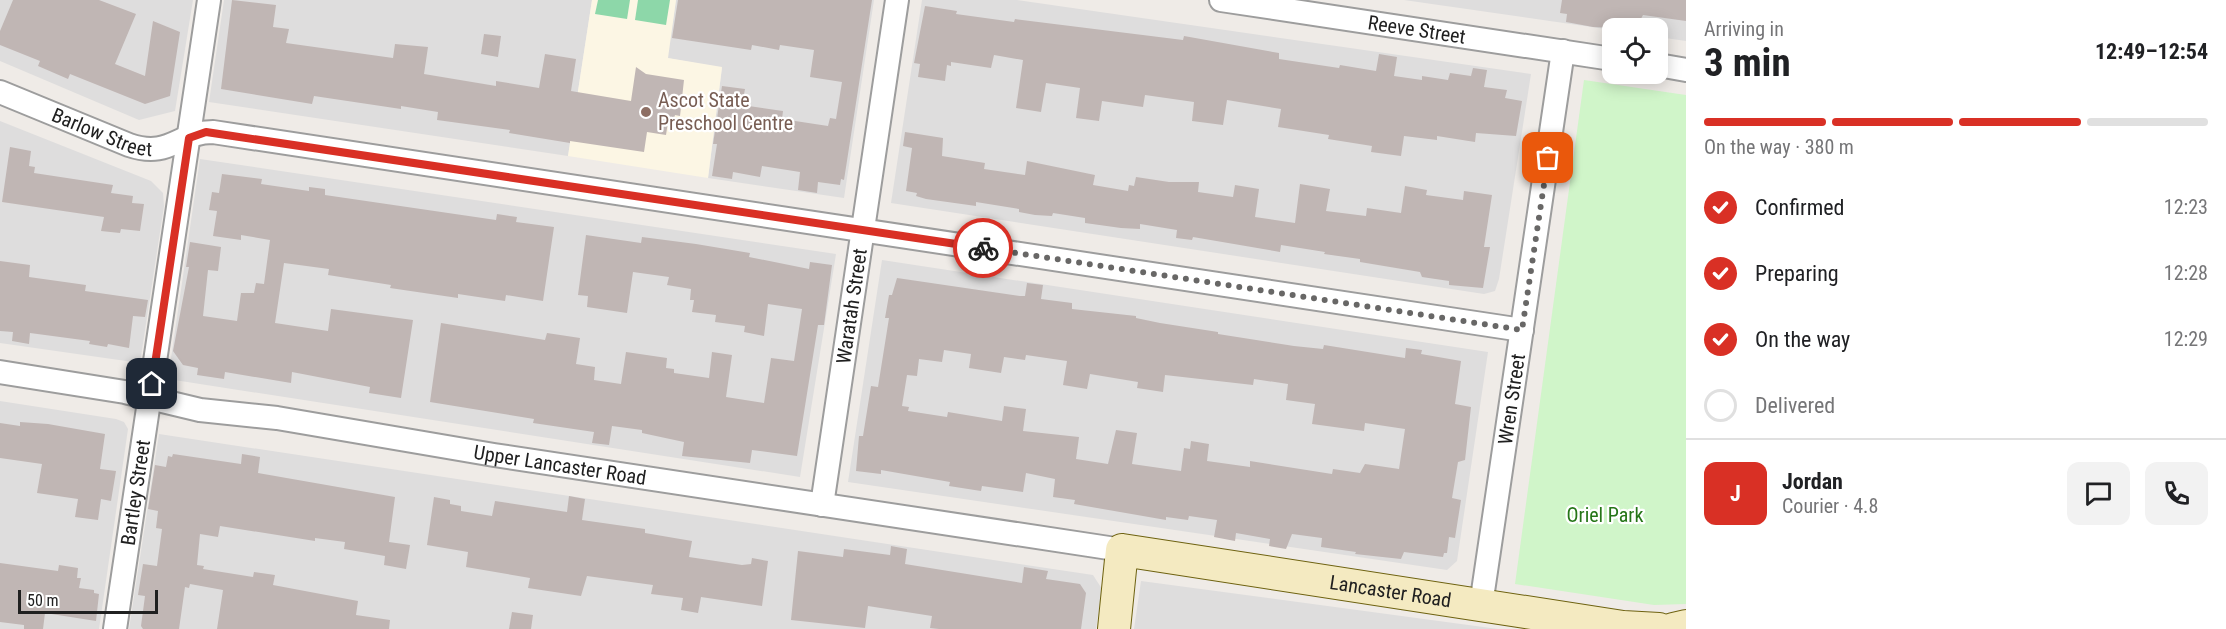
<!DOCTYPE html>
<meta charset="utf-8">
<style>
:root{--surface:#fff;--page:#f2f2f2;--text:#202124;--muted:#757577;--line:#e0e0e0;--accent:#d93025}
body{margin:0;font-family:"Roboto Condensed",sans-serif;background:var(--page);color:var(--text);height:100vh;display:flex;flex-direction:column;font-size:22px;white-space:nowrap}
*{box-sizing:border-box;margin:0}
p{font-size:20px;color:var(--muted)}
.icon{flex:none;width:33px;height:33px;fill:none;stroke:currentColor;stroke-width:2;stroke-linecap:round;stroke-linejoin:round}
.map{position:relative;flex:1;overflow:hidden}
.side{display:flex;flex-direction:column;background:var(--surface);width:540px}
.side>*{flex:none}
.fabs{position:absolute;left:1602px;top:18px;display:grid;gap:12px}
.fabs a{display:grid;place-items:center;width:66px;height:66px;border-radius:12px;background:var(--surface);box-shadow:0 3px 15px #0003;font-size:30px}
.scale{position:absolute;left:18px;bottom:15px;width:140px;box-sizing:border-box;padding-left:6px;border:3px solid #202020;border-top:0;font-size:16px;line-height:21px;white-space:nowrap;color:#202020;-webkit-text-stroke:4px #fff;paint-order:stroke}
.pin{position:absolute;display:grid;place-items:center;width:51px;height:51px;color:#fff;margin:-26px;border-radius:12px;box-shadow:0 3px 9px #0006}
.courier{position:absolute;display:grid;place-items:center;width:60px;height:60px;margin:-30px;border:4px solid #d93025;border-radius:50%;background:#fff;color:#222;box-shadow:0 2px 8px #0007}
.summary em{font-style:normal;font-weight:700}
.summary div{display:flex;flex-direction:column-reverse}
.summary{display:flex;align-items:center;justify-content:space-between;height:102px;padding:0 18px}
h1{font-size:39px;font-weight:700;line-height:45px}
.bar{display:grid;grid-template-columns:repeat(4,1fr);gap:9px 6px;align-content:center;height:72px;padding:0 18px}
.bar i{height:8px;border-radius:4px;background:var(--line)}
.bar .current{background:var(--accent)}
.bar p{grid-column:span 4}
.line{display:flex;align-items:center;gap:15px;padding:0 18px;border-top:2px solid var(--line)}
.line div{flex:1}
.round{display:grid;place-items:center;flex:none;width:63px;height:63px;border-radius:12px;background:var(--page)}
ol{padding:0 18px;list-style:none}
li{display:flex;align-items:center;gap:18px;height:66px}
li p{margin-inline-start:auto}
li .icon{padding:6px;border-radius:50%;background:var(--accent);color:#fff;stroke-width:4}
li:last-child{color:var(--muted)}
li i{width:33px;height:33px;border:3px solid var(--line);border-radius:50%}
main{display:flex;flex:1;min-height:0}
.map>svg:first-child{display:block}
.residential{fill:#dedddd}
.education{fill:#fcf6e4}
.park{fill:#d0f5c9}
.pitch{fill:#8dd7a9}
.building{fill:#c0b6b4;fill-rule:evenodd}
.lines{fill:none;stroke-linecap:round;stroke-linejoin:round}
.street-casing{stroke:#9d9d9d;stroke-width:26}
.secondary-casing{stroke:#6e6210;stroke-width:34}
.street{stroke:#fff;stroke-width:22}
.secondary{stroke:#f4eac1;stroke-width:32}
.done{stroke:#686766;stroke-width:6;stroke-dasharray:0 10.8}
.route{stroke:#d93025;stroke-width:8}
.education-dot{fill:#8d6e63;stroke:#fff;stroke-width:2}
.labels{text-anchor:middle;dominant-baseline:central;stroke-width:4.5;stroke-linejoin:round;paint-order:stroke}
.street-label{font-size:20px;fill:#202020;stroke:#fff}
.education-label{font-size:20px;fill:#785e54;stroke:#fff;text-anchor:start}
.park-label{font-size:20px;fill:#257517;stroke:#fff}
</style>
<main>
<div class="map">
<svg width="1686" height="629" viewBox="0 0 1686 629">
<rect width="100%" height="100%" fill="#efebe7"/>
<g class="residential">
<polygon points="0,0 193,0 175,111 139,120 0,61"/>
<polygon points="224,0 592,0 568,156 209,102"/>
<polygon points="676,0 874,0 844,198 708,178 722,68 667,58"/>
<polygon points="922,0 1017,0 1531,74 1499,279 1495,291 1484,294 891,203"/>
<polygon points="1404,0 1686,0 1686,41 1658,37 1658,28 1612,30"/>
<polygon points="0,121 151,181 163,193 164,206 140,363 0,343"/>
<polygon points="200,159 836,254 800,477 168,379"/>
<polygon points="882,260 1488,352 1457,561 1447,570 848,482"/>
<polygon points="0,401 116,419 124,422 128,429 99,629 0,629"/>
<polygon points="159,434 1093,575 1102,589 1096,629 129,629"/>
<polygon points="1141,581 1498,629 1134,629"/>
</g>
<polygon class="education" points="592,0 676,0 668,58 722,67 708,178 568,156"/>
<polygon class="park" points="1584,80 1686,95 1686,604 1654,605 1515,584"/>
<g class="pitch">
<polygon points="598,0 630,0 627,19 595,14"/>
<polygon points="638,0 670,0 666,25 635,20"/>
</g>
<g class="building">
<polygon points="13,0 99,0 136,14 115,64 145,76 153,21 180,32 170,96 145,104 70,74 68,79 38,66 40,61 0,45 0,31"/>
<polygon points="232,0 276,5 273,27 289,29 286,43 393,58 395,44 428,47 424,74 496,86 496,81 539,88 545,54 576,59 571,91 631,101 636,67 646,74 684,80 680,116 675,115 673,123 668,122 666,135 647,132 644,152 570,141 570,143 509,133 510,130 437,120 438,112 401,106 401,109 314,96 312,104 221,89"/>
<polygon points="678,0 872,0 844,180 841,179 840,185 818,182 817,193 798,190 800,172 762,166 760,177 733,172 732,179 712,176 717,144 713,144 722,86 745,89 742,105 783,111 782,119 828,126 830,118 836,119 842,82 810,77 814,50 780,45 779,50 752,45 751,50 672,38"/>
<polygon points="1562,0 1686,0 1686,21 1643,15 1637,26 1616,23 1615,28 1593,27 1566,22 1567,14 1560,13"/>
<polygon points="925,6 957,11 956,14 1014,22 1015,19 1183,40 1184,36 1279,53 1279,59 1339,68 1340,65 1376,71 1379,54 1397,57 1394,76 1422,80 1422,76 1448,80 1450,73 1471,76 1473,68 1487,70 1484,87 1507,90 1505,98 1522,101 1516,136 1476,133 1475,142 1437,136 1437,140 1404,136 1401,156 1371,152 1372,146 1328,139 1329,135 1278,127 1281,109 1227,100 1223,125 1192,121 1194,102 1145,95 1143,107 1102,101 1099,121 1076,118 1080,88 1046,83 1041,112 1016,108 1023,60 994,55 991,68 951,62 951,66 947,65 945,81 918,77 920,64 914,63"/>
<polygon points="484,34 501,36 498,57 481,54"/>
<polygon points="905,132 943,138 942,156 985,163 984,169 1025,175 1027,161 1095,175 1093,185 1128,191 1129,185 1134,186 1136,177 1169,182 1199,182 1198,192 1233,197 1235,185 1259,189 1255,217 1295,223 1300,184 1330,189 1326,211 1366,216 1367,208 1401,213 1405,186 1427,190 1426,195 1463,200 1464,191 1492,195 1484,247 1490,247 1483,288 1449,285 1449,281 1422,277 1420,272 1360,262 1360,259 1324,254 1325,252 1281,245 1280,252 1193,237 1192,240 1176,238 1177,230 1140,224 1140,229 1121,228 1085,223 1085,218 1053,213 1052,216 1035,215 1019,212 1019,209 976,202 976,206 926,199 916,196 917,193 906,191 912,148 903,146"/>
<polygon points="10,147 31,151 29,166 35,167 34,173 113,185 111,193 133,196 132,203 144,204 140,231 121,229 120,233 101,231 104,217 2,202"/>
<polygon points="222,174 262,179 261,184 309,191 309,187 325,189 325,195 496,220 497,214 517,217 516,222 554,227 543,301 506,295 505,301 458,294 458,298 390,288 391,285 328,275 329,269 284,263 275,323 328,331 331,309 413,320 401,398 369,393 370,387 292,372 291,383 225,372 224,379 197,375 198,368 183,365 173,351 189,267 186,267 190,242 221,247 218,271 208,270 203,316 237,321 241,293 254,293 256,283 264,284 270,240 241,235 241,240 213,236 217,211 209,210 212,192 219,193"/>
<polygon points="586,235 641,243 642,237 696,244 750,253 749,257 809,269 810,262 832,265 824,325 818,325 797,456 752,450 750,463 682,456 684,442 642,433 642,430 612,426 609,445 592,443 594,432 533,423 534,419 430,402 441,323 545,340 547,333 580,338 576,364 595,367 594,380 621,384 626,352 667,358 666,368 674,369 674,373 709,378 712,352 732,355 726,397 764,403 771,358 794,361 802,309 768,304 764,336 744,332 745,326 715,322 716,315 692,312 694,300 690,300 691,289 667,285 669,277 633,272 627,313 587,307 588,296 578,295"/>
<polygon points="0,261 30,265 29,277 86,285 85,291 148,300 145,317 133,316 129,348 108,344 107,347 89,344 90,341 30,333 29,344 12,341 13,332 0,331"/>
<path d="M 897,278 L 1020,296 L 1025,296 L 1027,283 L 1043,285 L 1041,299 L 1072,303 L 1072,309 L 1136,316 L 1136,318 L 1160,323 L 1218,332 L 1218,334 L 1294,346 L 1323,349 L 1324,345 L 1405,358 L 1406,348 L 1422,350 L 1421,354 L 1461,361 L 1455,404 L 1471,407 L 1465,460 L 1458,462 L 1452,498 L 1461,500 L 1455,538 L 1449,537 L 1447,553 L 1444,553 L 1443,557 L 1404,552 L 1401,559 L 1355,554 L 1356,552 L 1321,547 L 1322,538 L 1292,534 L 1286,549 L 1269,546 L 1270,539 L 1236,533 L 1235,541 L 1214,537 L 1217,520 L 1189,516 L 1188,520 L 1166,517 L 1166,520 L 1074,504 L 1075,500 L 1053,497 L 1055,479 L 1026,473 L 1023,492 L 982,486 L 981,491 L 949,486 L 950,482 L 881,470 L 881,474 L 856,471 L 859,436 L 863,436 L 871,386 L 878,387 L 889,318 L 885,318 L 889,295 L 892,295 ZM 944,350 L 971,354 L 969,368 L 1001,373 L 1004,357 L 1025,360 L 1026,355 L 1067,361 L 1063,385 L 1087,389 L 1090,374 L 1138,382 L 1137,388 L 1163,392 L 1165,375 L 1253,385 L 1254,379 L 1288,384 L 1286,400 L 1315,404 L 1312,424 L 1364,431 L 1365,423 L 1405,429 L 1399,469 L 1365,464 L 1360,473 L 1333,469 L 1332,474 L 1250,461 L 1250,467 L 1207,461 L 1209,444 L 1191,441 L 1190,449 L 1184,448 L 1181,471 L 1132,464 L 1137,433 L 1116,430 L 1108,464 L 1076,459 L 1079,437 L 1023,431 L 1026,409 L 1004,406 L 1002,421 L 948,412 L 947,417 L 908,411 L 909,407 L 902,406 L 907,375 L 917,376 L 919,359 L 942,362 Z"/>
<polygon points="20,422 48,424 105,434 100,469 116,471 111,501 101,499 98,520 75,517 78,499 37,493 42,464 0,458 0,423 20,426"/>
<polygon points="173,454 241,464 242,454 260,457 258,473 395,497 389,542 410,545 406,569 384,565 385,556 344,549 345,542 315,538 315,541 220,526 218,537 200,534 197,565 204,566 203,569 253,577 254,572 275,575 273,585 358,601 356,615 390,620 389,629 217,629 223,590 190,584 189,588 185,587 179,629 143,629 141,626 145,596 138,595 143,564 157,566 162,529 156,528 158,511 148,509 155,465 166,467 168,456 172,457"/>
<polygon points="569,496 585,499 582,520 645,529 645,533 692,541 689,557 742,565 751,564 752,558 768,561 762,606 701,597 698,613 681,610 683,598 651,594 653,585 587,576 581,596 528,588 530,578 466,567 468,552 427,545 434,497 450,500 450,504 461,506 461,511 492,516 495,501 567,512"/>
<polygon points="891,546 907,549 905,564 1022,583 1024,567 1048,571 1046,579 1080,584 1086,593 1081,629 939,629 930,628 932,616 868,606 865,628 791,620 798,551 843,557 844,549 890,555"/>
<polygon points="0,563 58,571 59,565 78,568 77,578 81,578 79,588 94,590 94,593 99,594 96,621 45,613 43,629 24,629 24,625 0,622"/>
<polygon points="512,612 533,615 531,629 509,629"/>
</g>
<g class="lines">
<defs>
<g id="street">
<path id="s1" d="M 1221,0 L 1612,59"/>
<polyline points="1658,65 1686,70"/>
<path id="s2" d="M 0,92 L 129,145 C 170,159 178,132 213,132 L 1522,330"/>
<path id="s3" d="M 0,372 L 125,392 L 200,410 L 277,418 L 494,455 L 1122,550"/>
<path id="s4" d="M 822,505 L 897,0"/>
<path id="s5" d="M 1481,605 L 1563,51"/>
<path id="s6" d="M 115,629 L 209,0"/>
</g>
<g id="secondary">
<path id="s7" d="M 1114,629 L 1122,550 L 1623,627 L 1659,629"/>
<polyline points="1673,629 1686,626"/>
</g>
</defs>
<use href="#street" class="street-casing"/>
<use href="#secondary" class="secondary-casing"/>
<use href="#street" class="street"/>
<use href="#secondary" class="secondary"/>
</g>
<g class="lines">
<polyline class="done" points="983,248 1522,330 1548,158"/>
<polyline class="route" points="152,384 189,138 206,132 983,248"/>
</g>
<circle class="education-dot" cx="646" cy="112" r="6"/>
<g class="labels">
<g class="street-label">
<text stroke="none"><textPath href="#s1" startOffset="198">Reeve Street</textPath></text>
<text stroke="none"><textPath href="#s2" startOffset="110">Barlow Street</textPath></text>
<text stroke="none"><textPath href="#s4" startOffset="201">Waratah Street</textPath></text>
<text stroke="none"><textPath href="#s5" startOffset="208">Wren Street</textPath></text>
<text stroke="none"><textPath href="#s3" startOffset="568">Upper Lancaster Road</textPath></text>
<text stroke="none"><textPath href="#s6" startOffset="138">Bartley Street</textPath></text>
<text stroke="none"><textPath href="#s7" startOffset="351">Lancaster Road</textPath></text>
</g>
<g class="education-label">
<text x="658" y="100">Ascot State<tspan x="658" dy="23">Preschool Centre</tspan></text>
</g>
<g class="park-label">
<text x="1605" y="515">Oriel Park</text>
</g>
</g>
</svg>
<div class="fabs">
<a><svg class="icon" aria-label="locate" viewBox="0 0 24 24"><circle cx="12" cy="12" r="6"/><path d="M12 2v4M12 18v4M2 12h4M18 12h4"/></svg></a>
</div>
<div class="scale">50 m</div>
<div class="pin" style="left:1548px;top:158px;background:#ea580c"><svg class="icon" aria-label="bag" viewBox="0 0 24 24"><path d="M5 8h14l-1 12H6zM9 8a3 3 0 0 1 6 0"/></svg></div>
<div class="pin" style="left:152px;top:384px;background:#1f2937"><svg class="icon" aria-label="home" viewBox="0 0 24 24"><path d="M3 11l9-7 9 7M6 9v11h12V9"/></svg></div>
<div class="courier" style="left:983px;top:248px"><svg class="icon" aria-label="bike" viewBox="0 0 24 24"><circle cx="6" cy="16" r="4"/><circle cx="18" cy="16" r="4"/><path d="M6 16l4-8h5l3 8M10 8l3 8H6M13 5h3"/></svg></div>
</div>
<section class="side">
<div class="summary"><div><h1>3 min</h1><p>Arriving in</p></div><em>12:49–12:54</em></div>
<div class="bar"><i class="current"></i><i class="current"></i><i class="current"></i><i></i><p>On the way · 380 m</p></div>
<ol>
<li><svg class="icon" aria-label="check" viewBox="0 0 24 24"><path d="M5 12l5 5 9-10"/></svg>Confirmed<p>12:23</p></li>
<li><svg class="icon" aria-label="check" viewBox="0 0 24 24"><path d="M5 12l5 5 9-10"/></svg>Preparing<p>12:28</p></li>
<li><svg class="icon" aria-label="check" viewBox="0 0 24 24"><path d="M5 12l5 5 9-10"/></svg>On the way<p>12:29</p></li>
<li><i></i>Delivered</li>
</ol>
<div class="line" style="height:108px"><b class="round" style="background:var(--accent);color:#fff">J</b><div><b>Jordan</b><p>Courier · 4.8</p></div><a class="round"><svg class="icon" aria-label="chat" viewBox="0 0 24 24"><path d="M4 5h16v11H9l-5 4z"/></svg></a><a class="round"><svg class="icon" aria-label="phone" viewBox="0 0 24 24"><path d="M5 4h4l2 5-3 2q2 4 5 5l2-3 5 2v4C11 20 4 13 5 4z"/></svg></a></div>
</section>
</main>
